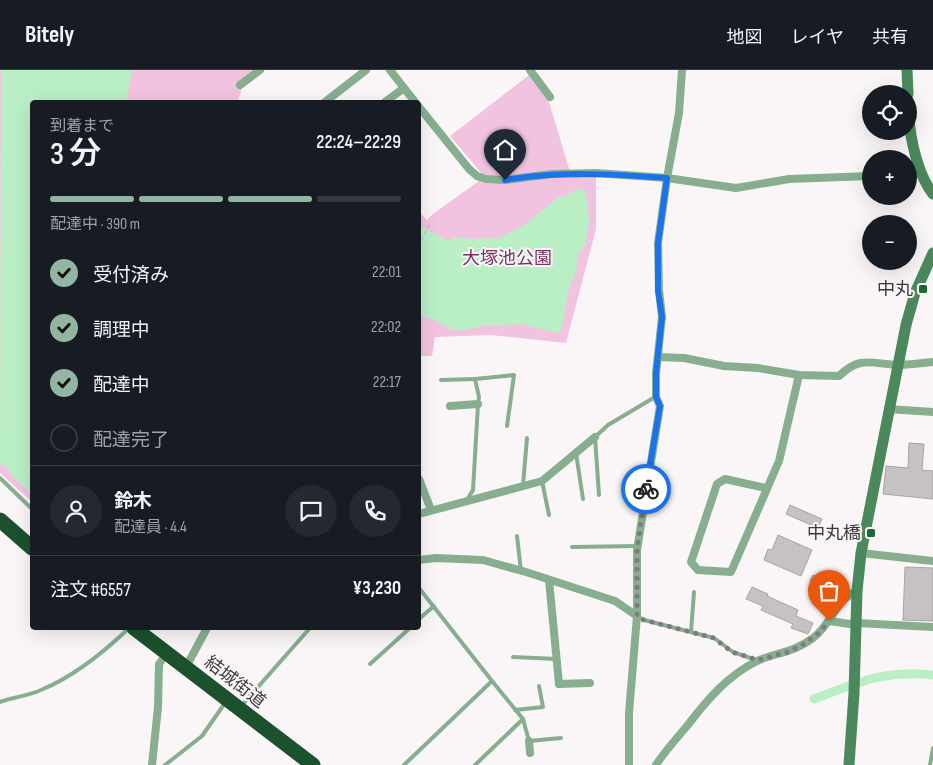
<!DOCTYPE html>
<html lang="ja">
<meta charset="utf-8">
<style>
:root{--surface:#171b24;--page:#242831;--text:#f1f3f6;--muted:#9ea1a6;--line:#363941;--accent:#91b5a1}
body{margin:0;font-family:"Sofia Sans Condensed","Noto Sans JP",sans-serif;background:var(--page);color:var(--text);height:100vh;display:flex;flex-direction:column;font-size:19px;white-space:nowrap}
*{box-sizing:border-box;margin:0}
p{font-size:16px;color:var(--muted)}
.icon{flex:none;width:28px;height:28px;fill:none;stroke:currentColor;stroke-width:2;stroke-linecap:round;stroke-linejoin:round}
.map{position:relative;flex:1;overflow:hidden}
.panel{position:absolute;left:30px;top:30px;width:391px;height:530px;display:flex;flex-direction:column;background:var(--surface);border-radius:5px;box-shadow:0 5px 20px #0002}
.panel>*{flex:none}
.fabs{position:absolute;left:862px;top:15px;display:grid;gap:10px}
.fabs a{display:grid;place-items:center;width:55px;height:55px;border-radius:50%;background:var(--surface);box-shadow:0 5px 20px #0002;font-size:25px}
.pin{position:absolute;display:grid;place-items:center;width:42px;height:42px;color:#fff;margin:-51px -21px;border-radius:50% 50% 50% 0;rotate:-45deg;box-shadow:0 0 5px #0007}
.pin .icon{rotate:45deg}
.courier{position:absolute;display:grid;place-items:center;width:50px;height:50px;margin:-25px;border:4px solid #1a73e8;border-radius:50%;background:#fff;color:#222;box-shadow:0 1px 6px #0007}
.summary em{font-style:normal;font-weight:600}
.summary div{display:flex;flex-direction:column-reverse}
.summary{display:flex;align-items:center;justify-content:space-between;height:85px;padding:0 20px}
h1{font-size:32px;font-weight:600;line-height:38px}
.bar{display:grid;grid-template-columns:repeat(4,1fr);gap:8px 5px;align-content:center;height:60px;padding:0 20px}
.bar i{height:6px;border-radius:4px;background:var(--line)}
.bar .selected{background:var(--accent)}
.bar p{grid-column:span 4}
.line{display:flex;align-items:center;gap:12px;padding:0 20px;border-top:1px solid var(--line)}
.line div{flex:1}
.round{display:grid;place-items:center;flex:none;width:52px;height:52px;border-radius:26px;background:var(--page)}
ol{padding:0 20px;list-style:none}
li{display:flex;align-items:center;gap:15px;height:55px}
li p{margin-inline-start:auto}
li .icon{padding:5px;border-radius:50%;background:var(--accent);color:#111;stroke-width:4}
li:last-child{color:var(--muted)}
li i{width:28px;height:28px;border:2px solid var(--line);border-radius:50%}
header{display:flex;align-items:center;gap:30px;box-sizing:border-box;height:70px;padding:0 25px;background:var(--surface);border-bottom:1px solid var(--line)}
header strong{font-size:24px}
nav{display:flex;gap:28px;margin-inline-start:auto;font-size:18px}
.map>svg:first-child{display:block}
.green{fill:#f2c3e0}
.water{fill:#baefc6}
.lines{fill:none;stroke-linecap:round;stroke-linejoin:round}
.canal{stroke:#baefc6;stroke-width:9}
.building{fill:#c6c2c4;stroke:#a7a4a6}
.path{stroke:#bebbbc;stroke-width:1;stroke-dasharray:4 2.5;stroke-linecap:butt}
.lane{stroke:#86ae8f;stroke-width:4}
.street{stroke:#86ae8f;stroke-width:8}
.secondary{stroke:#4b895d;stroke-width:11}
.highway{stroke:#1b512d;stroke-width:15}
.done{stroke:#7e7c7d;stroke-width:5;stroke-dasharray:0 9}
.route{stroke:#1a73e8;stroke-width:6}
.poi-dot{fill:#1b6939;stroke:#faf6f8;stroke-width:2}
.labels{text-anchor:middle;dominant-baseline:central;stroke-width:4;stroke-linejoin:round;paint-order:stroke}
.park-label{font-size:18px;fill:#753461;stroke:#faf6f8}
.poi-label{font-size:18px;fill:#3c3a3b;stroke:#faf6f8;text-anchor:end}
.street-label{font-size:18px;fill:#3c3a3b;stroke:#faf6f8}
</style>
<header>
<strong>Bitely</strong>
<nav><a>地図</a><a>レイヤ</a><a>共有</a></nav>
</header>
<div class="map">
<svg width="933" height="695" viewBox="0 0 933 695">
<rect width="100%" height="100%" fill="#faf6f8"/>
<g class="green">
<polygon points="0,0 254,0 242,18 238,32 32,32 32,432 0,403"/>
<polygon points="529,5 549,32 571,105 596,107 596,159 566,273 491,265 435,267 432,286 419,286 419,142 427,150 434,143 479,111 482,104 450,66"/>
</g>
<g class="water">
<polygon points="1,0 132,0 126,32 32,32 32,425 9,403 10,401 4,396 0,395"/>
<polygon points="580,118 583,119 587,129 589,151 585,175 577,185 577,198 569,219 561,261 558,263 520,254 484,256 460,261 450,259 432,249 419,245 419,155 447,170 451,170 454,167 472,169 498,168 525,155 557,128 565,126"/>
</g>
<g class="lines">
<path class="canal" d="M 814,629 C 856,613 887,599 933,605"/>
</g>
<g class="building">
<polygon points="909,373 924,374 922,400 933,401 933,429 883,424 886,396 908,398"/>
<polygon points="790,435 822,449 818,458 786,444"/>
<polygon points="778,465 812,480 801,506 764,490 768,479 772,480"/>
<polygon points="905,497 933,498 933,551 903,550"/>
<polygon points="813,505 827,511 823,521 816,518 817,515 810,511"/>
<polygon points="752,517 768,524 767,526 798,540 796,546 813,553 808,564 791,558 793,554 761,540 763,536 746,529"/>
</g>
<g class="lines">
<polyline class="path" points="419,176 429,155"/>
<g class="lane">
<polyline points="441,310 475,309"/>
<polyline points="576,383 583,429"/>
<polyline points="0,408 32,439"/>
<polyline points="542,411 549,445"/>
<polyline points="523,415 527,368"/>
<polyline points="599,425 595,367 608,355 655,327"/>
<polyline points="467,430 473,420 478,334 479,327 475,309 514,305 507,356"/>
<polyline points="517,466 521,501"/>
<polyline points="572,477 638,476"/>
<polyline points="637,546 644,550 714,568 733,582 756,590"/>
<polyline points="419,549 434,536"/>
<polyline points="691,562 694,522"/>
<polyline points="513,587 557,589"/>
<polyline points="370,594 410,558"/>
<path d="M 0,632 C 13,627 28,626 41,620 C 75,606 103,583 129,558"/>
<polyline points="242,635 310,558"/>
<polyline points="515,640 543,637 539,616"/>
<polyline points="523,649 529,671 561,668"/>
<polyline points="165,695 202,666 225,633"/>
<polyline points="404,695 492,611 419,518"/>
<polyline points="475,695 523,649 492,611"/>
<polyline points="930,695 933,678"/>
</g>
<g class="street">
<polyline points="390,0 415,32"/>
<polyline points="530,0 550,27"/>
<polyline points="240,15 260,0"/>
<polyline points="325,32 366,0"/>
<polyline points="385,32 404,18"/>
<polyline points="419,37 469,99 477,106 486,109 505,110 552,104 596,103 667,108 736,118 789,109 871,106"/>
<polyline points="909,104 922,104"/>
<path d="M 658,287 L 684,288 L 724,296 L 758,298 L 799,305 L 839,306 C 861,285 871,294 898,295 C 909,295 921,293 933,292"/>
<polyline points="450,336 478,334"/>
<polyline points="888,339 933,342"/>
<polyline points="419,409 431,440"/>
<polyline points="766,418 725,409 717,414 691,492 698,500 731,502 779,391 799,305"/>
<polyline points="419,444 542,411 595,367"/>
<polyline points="861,483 933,491"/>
<polyline points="419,490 436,488 483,490 526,502 615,531 637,546"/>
<polyline points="549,510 559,614 590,613"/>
<polyline points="829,551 850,554 856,553 933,557"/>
<polyline points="186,597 207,558"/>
<polyline points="529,671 530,683"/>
<polyline points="152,695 158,637 159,594 167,583"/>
<polyline points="629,695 629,643 637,546 637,480 660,336 656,327 656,303 662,247 659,220 658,173 667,108 679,43 682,0"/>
<path d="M 656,695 C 665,681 676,669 687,656 C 707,630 727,606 757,591 C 777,582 793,583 813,568 C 831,555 836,529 857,521"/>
</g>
<g class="secondary">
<polyline points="907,0 908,24"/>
<path d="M 909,46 C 910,69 918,105 933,124"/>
<polyline points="849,695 854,623 857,521 861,483 906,255 915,223 933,183"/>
</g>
<g class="highway">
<polyline points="0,450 32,478"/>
<polyline points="134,558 313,695"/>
</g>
</g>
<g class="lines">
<polyline class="done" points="646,419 637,480 637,546 644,550 714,568 732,582 758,590 788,582 804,574 820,562 829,551"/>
<path class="route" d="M 505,110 C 562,101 610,104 667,108 L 658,173 L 658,220 L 662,247 L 656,303 L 656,327 L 660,336 L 646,419"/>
</g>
<g class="poi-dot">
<rect x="918" y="214" width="10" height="10" rx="2.5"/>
<rect x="866" y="458" width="10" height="10" rx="2.5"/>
</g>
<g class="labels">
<g class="park-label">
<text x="507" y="188">大塚池公園</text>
</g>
<g class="poi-label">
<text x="913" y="219">中丸</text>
<text x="861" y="463">中丸橋</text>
</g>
<g class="street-label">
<text transform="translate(235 612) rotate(38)">結城街道</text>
</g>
</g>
</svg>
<div class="fabs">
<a><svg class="icon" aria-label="locate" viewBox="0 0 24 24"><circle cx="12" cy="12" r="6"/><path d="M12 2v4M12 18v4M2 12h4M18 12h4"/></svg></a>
<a>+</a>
<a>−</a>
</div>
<div class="pin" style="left:829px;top:551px;background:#ea580c"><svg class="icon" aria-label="bag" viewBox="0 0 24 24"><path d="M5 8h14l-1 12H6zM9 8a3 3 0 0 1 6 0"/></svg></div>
<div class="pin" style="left:505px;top:110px;background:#1f2937"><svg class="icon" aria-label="home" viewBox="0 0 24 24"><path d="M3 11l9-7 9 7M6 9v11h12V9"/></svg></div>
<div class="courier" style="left:646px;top:419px"><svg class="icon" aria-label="bike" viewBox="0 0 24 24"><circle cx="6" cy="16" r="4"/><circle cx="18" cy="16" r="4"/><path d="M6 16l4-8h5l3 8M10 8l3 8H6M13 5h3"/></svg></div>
<section class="panel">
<div class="summary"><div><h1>3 分</h1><p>到着まで</p></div><em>22:24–22:29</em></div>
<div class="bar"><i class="selected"></i><i class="selected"></i><i class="selected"></i><i></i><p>配達中 · 390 m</p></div>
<ol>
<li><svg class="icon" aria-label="check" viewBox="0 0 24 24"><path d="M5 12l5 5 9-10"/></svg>受付済み<p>22:01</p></li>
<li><svg class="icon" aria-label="check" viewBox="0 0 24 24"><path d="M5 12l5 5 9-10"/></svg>調理中<p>22:02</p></li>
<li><svg class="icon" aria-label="check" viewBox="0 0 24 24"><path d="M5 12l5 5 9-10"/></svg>配達中<p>22:17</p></li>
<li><i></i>配達完了</li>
</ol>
<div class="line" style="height:90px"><a class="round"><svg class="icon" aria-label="person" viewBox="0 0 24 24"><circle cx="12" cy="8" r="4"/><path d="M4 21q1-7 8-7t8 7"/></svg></a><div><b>鈴木</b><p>配達員 · 4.4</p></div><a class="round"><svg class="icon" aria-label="chat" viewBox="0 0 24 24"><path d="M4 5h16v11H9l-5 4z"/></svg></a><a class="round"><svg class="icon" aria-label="phone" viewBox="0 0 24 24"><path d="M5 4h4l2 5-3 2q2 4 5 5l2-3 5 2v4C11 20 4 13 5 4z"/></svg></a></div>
<div class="line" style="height:65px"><div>注文 #6557</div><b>¥3,230</b></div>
</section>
</div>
